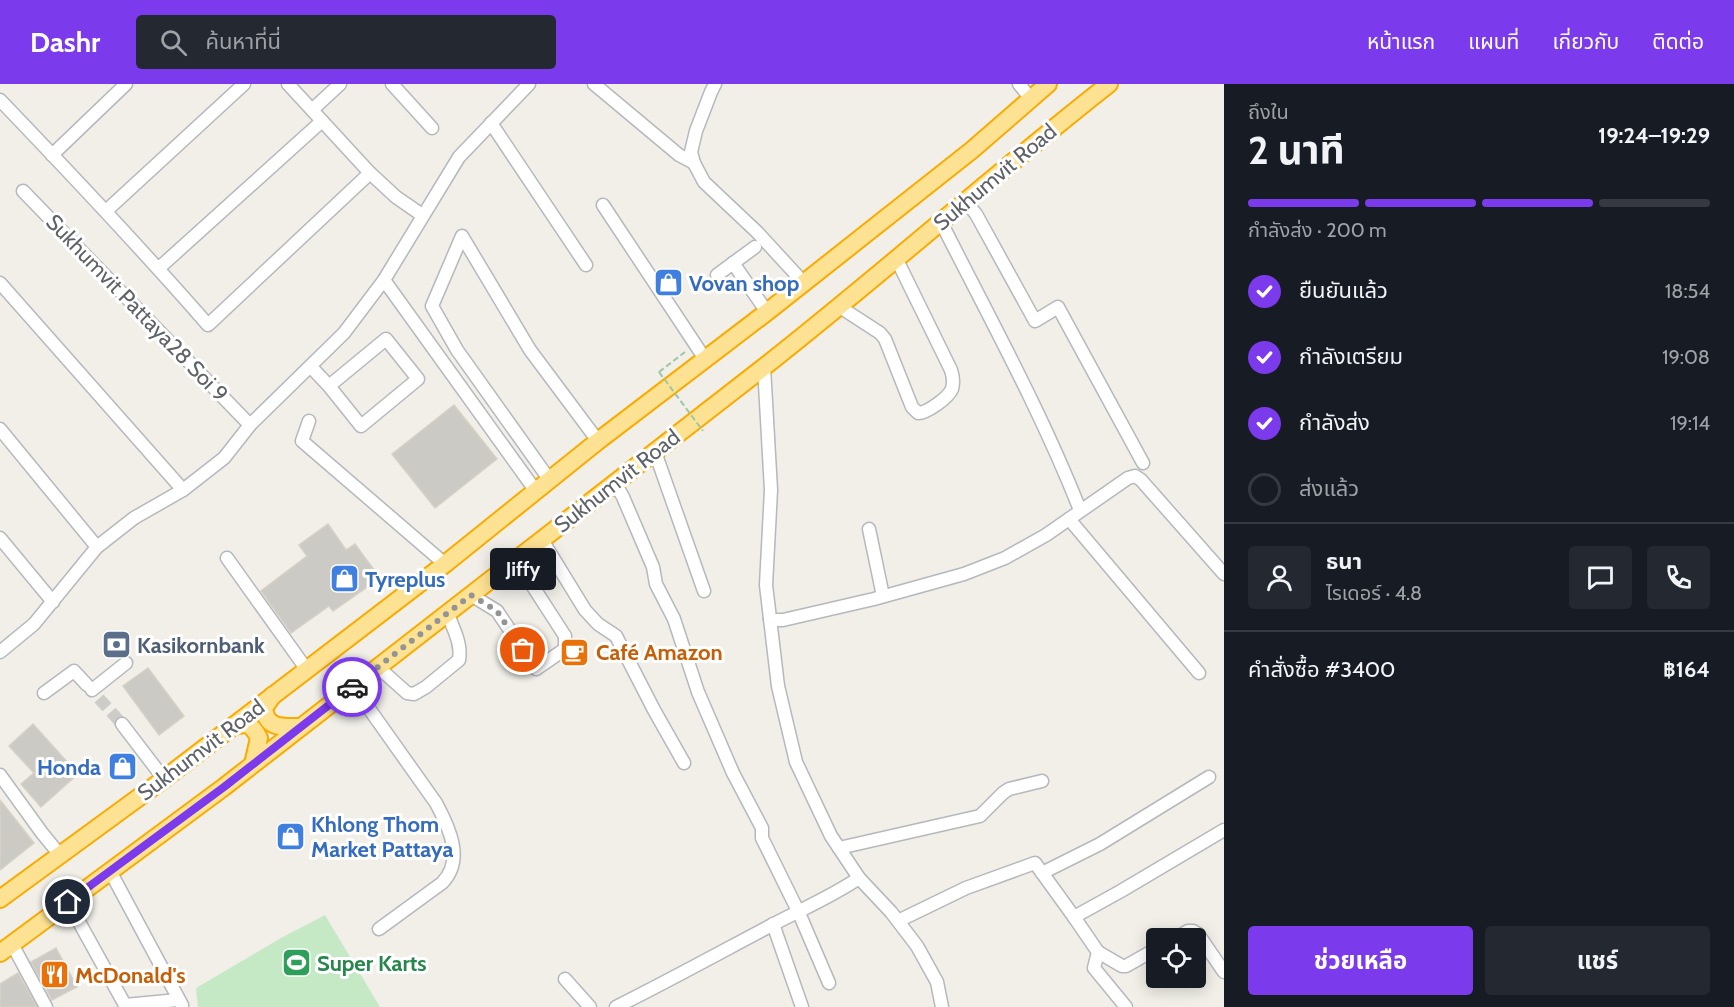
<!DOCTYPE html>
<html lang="th">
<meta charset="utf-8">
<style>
:root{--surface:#171b24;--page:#242831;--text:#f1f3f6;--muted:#9ea1a6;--line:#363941;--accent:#7c3aed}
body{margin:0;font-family:Cabin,"Noto Sans Thai",sans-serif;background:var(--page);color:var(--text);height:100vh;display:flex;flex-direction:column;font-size:22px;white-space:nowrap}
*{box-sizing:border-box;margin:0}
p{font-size:20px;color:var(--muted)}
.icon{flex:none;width:33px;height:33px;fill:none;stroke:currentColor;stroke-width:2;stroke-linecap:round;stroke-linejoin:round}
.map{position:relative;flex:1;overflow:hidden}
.side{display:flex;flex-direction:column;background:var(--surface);width:510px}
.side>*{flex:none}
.tools{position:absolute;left:1146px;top:844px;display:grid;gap:12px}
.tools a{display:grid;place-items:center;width:60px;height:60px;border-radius:6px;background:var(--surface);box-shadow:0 3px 15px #0003;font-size:30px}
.pin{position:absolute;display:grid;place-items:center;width:51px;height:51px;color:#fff;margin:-26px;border:3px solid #fff;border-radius:50%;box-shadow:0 2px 6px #0007}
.courier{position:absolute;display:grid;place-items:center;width:60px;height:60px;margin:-30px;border:4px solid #7c3aed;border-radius:50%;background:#fff;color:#222;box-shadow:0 2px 8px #0007}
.bubble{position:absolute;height:42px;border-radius:6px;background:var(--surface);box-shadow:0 3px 15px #0003;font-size:20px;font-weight:700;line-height:42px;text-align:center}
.headline em{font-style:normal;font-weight:700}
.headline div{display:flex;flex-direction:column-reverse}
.headline{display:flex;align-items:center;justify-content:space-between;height:102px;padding:0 24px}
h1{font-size:39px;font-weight:700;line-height:45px}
.bar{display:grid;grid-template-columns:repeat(4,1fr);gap:9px 6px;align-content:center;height:72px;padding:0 24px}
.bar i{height:8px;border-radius:4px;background:var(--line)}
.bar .selected{background:var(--accent)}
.bar p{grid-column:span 4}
.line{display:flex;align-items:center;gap:15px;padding:0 24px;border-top:2px solid var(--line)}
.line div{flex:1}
.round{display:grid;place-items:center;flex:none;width:63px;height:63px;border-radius:6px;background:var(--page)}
ol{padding:0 24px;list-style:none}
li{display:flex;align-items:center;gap:18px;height:66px}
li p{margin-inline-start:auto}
li .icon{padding:6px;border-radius:50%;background:var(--accent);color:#fff;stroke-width:4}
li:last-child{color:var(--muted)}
li i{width:33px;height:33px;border:3px solid var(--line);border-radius:50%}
.primary-button{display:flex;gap:12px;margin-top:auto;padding:12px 24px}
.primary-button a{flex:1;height:69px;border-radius:6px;background:var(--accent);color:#fff;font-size:24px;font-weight:700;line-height:69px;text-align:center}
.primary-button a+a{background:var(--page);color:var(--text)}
header{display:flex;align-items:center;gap:36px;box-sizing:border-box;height:84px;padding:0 30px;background:var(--accent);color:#fff}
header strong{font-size:28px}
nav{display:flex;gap:33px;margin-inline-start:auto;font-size:21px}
.search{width:420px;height:54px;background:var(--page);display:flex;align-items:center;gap:15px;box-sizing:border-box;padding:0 21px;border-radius:6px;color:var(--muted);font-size:22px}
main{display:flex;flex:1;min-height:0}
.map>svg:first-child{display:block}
.green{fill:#c5e8c5}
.building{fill:#cccac5;stroke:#d6d1c6;stroke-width:1.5}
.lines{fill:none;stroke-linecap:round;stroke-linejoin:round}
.minor-tunnel{stroke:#ccccc8;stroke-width:12;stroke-dasharray:12 6;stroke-linecap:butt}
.minor-casing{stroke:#b5b8bc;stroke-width:15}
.highway-casing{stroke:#f9ab00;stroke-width:20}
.path{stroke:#9cc7a9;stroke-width:2;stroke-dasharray:6 3;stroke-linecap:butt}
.minor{stroke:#fff;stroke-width:12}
.highway{stroke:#fde293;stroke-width:16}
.path-bridge{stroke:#9cc7a9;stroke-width:2;stroke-dasharray:6 3;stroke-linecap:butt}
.done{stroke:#929495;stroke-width:6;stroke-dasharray:0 10.8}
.route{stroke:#7c3aed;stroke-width:8}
.labels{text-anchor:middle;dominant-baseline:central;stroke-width:6;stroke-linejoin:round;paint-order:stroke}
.street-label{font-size:22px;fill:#5f6368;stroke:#fff}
.shop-label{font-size:22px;font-weight:bold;fill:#366cbe;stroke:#fff;text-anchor:start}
.service-label{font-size:22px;font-weight:bold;fill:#4e5e75;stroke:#fff;text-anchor:start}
.food-label{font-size:22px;font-weight:bold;fill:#c56008;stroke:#fff;text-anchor:start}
.leisure-label{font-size:22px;font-weight:bold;fill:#27864d;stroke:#fff;text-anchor:start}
</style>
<header>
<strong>Dashr</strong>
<div class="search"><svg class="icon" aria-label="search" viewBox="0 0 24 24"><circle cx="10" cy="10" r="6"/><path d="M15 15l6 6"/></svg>ค้นหาที่นี่</div>
<nav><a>หน้าแรก</a><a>แผนที่</a><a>เกี่ยวกับ</a><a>ติดต่อ</a></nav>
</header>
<main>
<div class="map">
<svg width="1224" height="923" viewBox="0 0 1224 923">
<rect width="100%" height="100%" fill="#f1efe8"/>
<polygon class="green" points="325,831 380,923 198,923 196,904 281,854"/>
<g class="building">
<polygon points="454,321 497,375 435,424 392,370"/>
<polygon points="328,440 346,466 355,460 380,494 333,527 329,522 291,549 261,507 307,472 299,461"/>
<polygon points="148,584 184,632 159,651 123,602"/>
<polygon points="33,640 78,690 41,723 21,700 34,689 9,662"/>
<polygon points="0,716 34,759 0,786"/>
<polygon points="56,864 77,903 52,916 31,878"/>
<polygon points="18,889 37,923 0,923 0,900"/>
</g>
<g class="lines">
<polyline class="minor-tunnel" points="87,601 122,640"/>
<defs>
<g id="minor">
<polyline points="288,0 370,89 396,113 422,131"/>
<polyline points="392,0 432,44"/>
<polyline points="594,0 679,71 694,79"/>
<polyline points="715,0 711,8 696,47 691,68 694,79 704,98 757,148 803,198"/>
<polyline points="1019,0 1031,15"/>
<path d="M 0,16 C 71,90 141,164 208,241 L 370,89"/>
<polyline points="312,26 340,0"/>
<polyline points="491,39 586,181"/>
<polyline points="52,71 126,0"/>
<polyline points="23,107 250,341"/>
<polyline points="966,118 976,130 1035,237 1058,223 1143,379"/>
<polyline points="603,121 705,275"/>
<polyline points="106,127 244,0"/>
<path d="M 941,138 C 989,233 1041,327 1080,426"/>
<polyline points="733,179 767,228"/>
<polyline points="159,184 322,37"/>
<polyline points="717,191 755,163"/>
<polyline points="384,196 535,406"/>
<polyline points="0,199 183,406"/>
<path d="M 840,223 L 880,249 L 885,255 L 912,323 L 918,329 C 927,329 948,314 952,305 C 954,298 953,292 951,286 L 897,176"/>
<polyline points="311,283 329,302 361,342 418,295 386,255 329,302"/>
<polyline points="764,283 771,406 766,501 778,602 796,678 831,752 859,794 891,828 917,862 937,898 942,923"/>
<polyline points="309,337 302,357 445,480"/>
<polyline points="0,345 97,463"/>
<polyline points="655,368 704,507"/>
<polyline points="549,395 457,266 432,222 462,152 530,266 598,357"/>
<polyline points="615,399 623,413 653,483 656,500 674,535 698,608 733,689 762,744 762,754 799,829 829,899"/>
<polyline points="1069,435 1199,589"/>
<polyline points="869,445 883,512"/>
<polyline points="0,454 53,518"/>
<polyline points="542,456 585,526 598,540 616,552 654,626 684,679"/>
<polyline points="227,474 307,586"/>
<polyline points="471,511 497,527 536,585 565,565 565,552 532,501 520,473"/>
<polyline points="770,536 783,536 874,515 964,490 1005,474 1046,451 1128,394 1135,392 1141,396 1224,490"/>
<polyline points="0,568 34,540 97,463 134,434 183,406 224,374 250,341 344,249 384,196 459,73 529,0"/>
<path d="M 378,583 L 407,609 L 414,610 L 426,603 L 459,576 C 462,559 453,545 448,530"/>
<path d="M 353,602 L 436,719 C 449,743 465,776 442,799 L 379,845"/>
<polyline points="92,606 126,579"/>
<polyline points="44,609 74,587 87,601"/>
<polyline points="122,640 164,695"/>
<polyline points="0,691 42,749 60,771"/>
<polyline points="839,764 980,732 1003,709 1009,705 1042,697"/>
<polyline points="110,787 182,921"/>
<polyline points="1042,789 1100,760 1209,693"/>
<polyline points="68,818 125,921 178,916"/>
<polyline points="1074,833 1121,807 1224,746"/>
<polyline points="898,837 966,804 1035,779 1074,833 1098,868 1094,884 1126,923"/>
<polyline points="773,840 802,923"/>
<polyline points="1174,855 1188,847 1193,847 1198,850 1224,888"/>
<polyline points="12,860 46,923"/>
<polyline points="1098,868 1122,882 1126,882 1156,865"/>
<polyline points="565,895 590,923"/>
<path d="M 616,923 C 668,897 719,869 770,842 C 800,826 831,813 859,794"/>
</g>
<g id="highway">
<path d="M 273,611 L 264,624 C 266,645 283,643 300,643"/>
<path d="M 232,643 C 247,638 251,639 259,654 L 253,680"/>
<polyline points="0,815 164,695 445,480 598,357 767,228 972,66 1048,0"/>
<path d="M 0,869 L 224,703 L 764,283 C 881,191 992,92 1109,0"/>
</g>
</defs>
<use href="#minor" class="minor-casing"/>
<use href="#highway" class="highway-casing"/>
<polyline class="path" points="659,288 685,268"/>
<use href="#minor" class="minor"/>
<use href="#highway" class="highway"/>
<polyline class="path-bridge" points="659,288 703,347"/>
</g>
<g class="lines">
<polyline class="done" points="352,603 471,511 497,527 523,566"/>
<polyline class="route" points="68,818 224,703 352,603"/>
</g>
<defs>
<symbol id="shop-square" viewBox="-11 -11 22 22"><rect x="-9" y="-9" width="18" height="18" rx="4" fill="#3f7fe0" stroke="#fff"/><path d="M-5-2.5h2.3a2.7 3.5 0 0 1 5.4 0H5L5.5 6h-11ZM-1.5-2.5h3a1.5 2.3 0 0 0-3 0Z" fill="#fff"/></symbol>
<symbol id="bank-square" viewBox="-11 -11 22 22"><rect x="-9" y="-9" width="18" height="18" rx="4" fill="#5c6f8a" stroke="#fff"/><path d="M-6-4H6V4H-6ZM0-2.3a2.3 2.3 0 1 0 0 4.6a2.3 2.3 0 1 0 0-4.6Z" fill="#fff"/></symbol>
<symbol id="cafe-square" viewBox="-11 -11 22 22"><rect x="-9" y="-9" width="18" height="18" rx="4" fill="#e8710a" stroke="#fff"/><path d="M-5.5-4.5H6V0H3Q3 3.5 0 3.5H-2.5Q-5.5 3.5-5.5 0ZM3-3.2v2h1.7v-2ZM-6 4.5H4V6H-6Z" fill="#fff"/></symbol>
<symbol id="stadium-square" viewBox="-11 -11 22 22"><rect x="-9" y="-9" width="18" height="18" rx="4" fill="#2e9e5b" stroke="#fff"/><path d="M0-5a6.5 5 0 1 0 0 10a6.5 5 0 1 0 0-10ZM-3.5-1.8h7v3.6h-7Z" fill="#fff"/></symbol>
<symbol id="restaurant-square" viewBox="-11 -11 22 22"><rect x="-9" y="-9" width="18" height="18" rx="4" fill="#e8710a" stroke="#fff"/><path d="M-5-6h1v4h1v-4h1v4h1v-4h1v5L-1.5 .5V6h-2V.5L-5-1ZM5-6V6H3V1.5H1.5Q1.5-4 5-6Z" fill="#fff"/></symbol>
</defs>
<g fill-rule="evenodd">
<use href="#shop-square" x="652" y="182" width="33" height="33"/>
<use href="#shop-square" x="328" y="478" width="33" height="33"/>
<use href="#bank-square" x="100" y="544" width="33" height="33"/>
<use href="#cafe-square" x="558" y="552" width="33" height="33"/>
<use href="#shop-square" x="106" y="666" width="33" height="33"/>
<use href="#shop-square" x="274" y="736" width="33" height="33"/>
<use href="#stadium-square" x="280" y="862" width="33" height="33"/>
<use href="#restaurant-square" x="38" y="874" width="33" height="33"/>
</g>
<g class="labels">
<g class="street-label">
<text transform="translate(995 93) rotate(-40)">Sukhumvit Road</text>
<text transform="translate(137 224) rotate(46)">Sukhumvit Pattaya28 Soi 9</text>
<text transform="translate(617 397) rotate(-38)">Sukhumvit Road</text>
<text transform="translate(201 666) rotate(-37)">Sukhumvit Road</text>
</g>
<g class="shop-label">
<text x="689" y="199">Vovan shop</text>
<text x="365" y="495">Tyreplus</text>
<text x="101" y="683" text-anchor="end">Honda</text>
<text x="311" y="740">Khlong Thom<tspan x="311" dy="25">Market Pattaya</tspan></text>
</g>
<g class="service-label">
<text x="137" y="561">Kasikornbank</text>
</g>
<g class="food-label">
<text x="596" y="568">Café Amazon</text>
<text x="75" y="891">McDonald's</text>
</g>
<g class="leisure-label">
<text x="317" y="879">Super Karts</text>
</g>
</g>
</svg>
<div class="tools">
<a><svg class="icon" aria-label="locate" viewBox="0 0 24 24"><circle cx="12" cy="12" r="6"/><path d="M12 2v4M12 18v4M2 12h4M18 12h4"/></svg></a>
</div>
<div class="pin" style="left:523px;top:566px;background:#ea580c"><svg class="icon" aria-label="bag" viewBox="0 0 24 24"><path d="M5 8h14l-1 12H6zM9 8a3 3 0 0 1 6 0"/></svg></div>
<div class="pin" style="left:68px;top:818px;background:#1f2937"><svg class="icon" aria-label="home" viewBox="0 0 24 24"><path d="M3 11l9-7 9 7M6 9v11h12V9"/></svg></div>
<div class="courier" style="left:352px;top:603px"><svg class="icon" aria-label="car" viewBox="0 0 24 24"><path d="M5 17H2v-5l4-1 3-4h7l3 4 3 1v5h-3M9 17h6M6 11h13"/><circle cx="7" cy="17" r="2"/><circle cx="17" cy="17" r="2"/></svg></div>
<div class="bubble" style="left:490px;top:464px;width:66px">Jiffy</div>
</div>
<section class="side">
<div class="headline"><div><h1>2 นาที</h1><p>ถึงใน</p></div><em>19:24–19:29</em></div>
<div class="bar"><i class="selected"></i><i class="selected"></i><i class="selected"></i><i></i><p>กำลังส่ง · 200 m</p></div>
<ol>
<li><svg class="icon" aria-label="check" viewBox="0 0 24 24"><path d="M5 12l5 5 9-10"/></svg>ยืนยันแล้ว<p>18:54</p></li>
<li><svg class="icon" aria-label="check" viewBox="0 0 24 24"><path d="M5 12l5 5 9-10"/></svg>กำลังเตรียม<p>19:08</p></li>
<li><svg class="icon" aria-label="check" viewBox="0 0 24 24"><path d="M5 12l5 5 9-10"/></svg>กำลังส่ง<p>19:14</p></li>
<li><i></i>ส่งแล้ว</li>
</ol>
<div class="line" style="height:108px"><a class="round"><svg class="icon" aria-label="person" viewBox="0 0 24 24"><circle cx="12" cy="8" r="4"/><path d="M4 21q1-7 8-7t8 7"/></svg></a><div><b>ธนา</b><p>ไรเดอร์ · 4.8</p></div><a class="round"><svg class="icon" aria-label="chat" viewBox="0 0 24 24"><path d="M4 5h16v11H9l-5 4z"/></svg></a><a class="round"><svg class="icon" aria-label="phone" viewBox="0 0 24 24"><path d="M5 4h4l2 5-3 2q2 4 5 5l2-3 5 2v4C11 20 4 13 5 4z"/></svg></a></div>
<div class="line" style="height:78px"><div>คำสั่งซื้อ #3400</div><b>฿164</b></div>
<div class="primary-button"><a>ช่วยเหลือ</a><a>แชร์</a></div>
</section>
</main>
